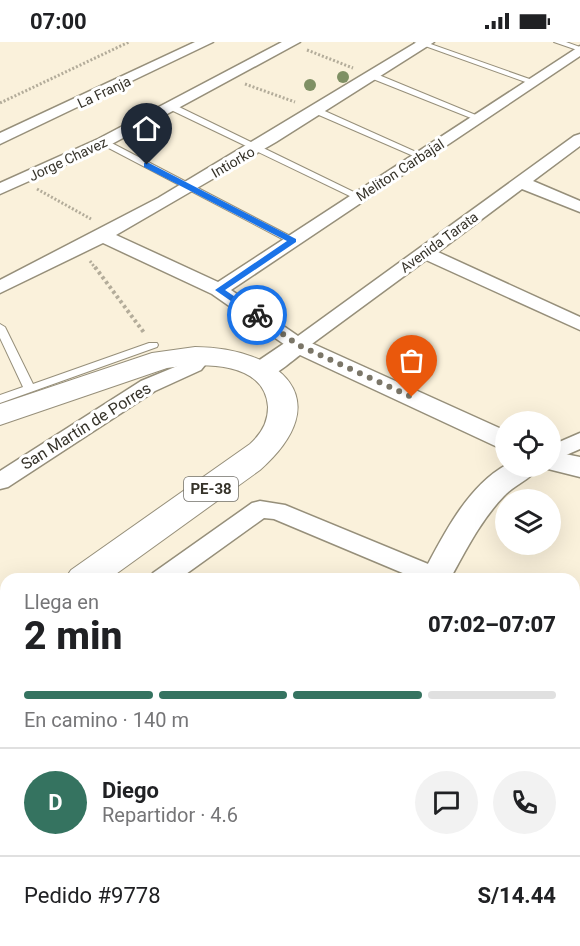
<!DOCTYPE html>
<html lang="es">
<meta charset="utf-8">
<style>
:root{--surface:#fff;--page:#f2f2f2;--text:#202124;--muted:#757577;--line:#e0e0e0;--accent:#357360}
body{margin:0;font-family:Roboto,sans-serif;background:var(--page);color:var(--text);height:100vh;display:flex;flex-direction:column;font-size:22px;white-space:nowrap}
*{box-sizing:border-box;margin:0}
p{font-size:20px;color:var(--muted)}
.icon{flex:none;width:33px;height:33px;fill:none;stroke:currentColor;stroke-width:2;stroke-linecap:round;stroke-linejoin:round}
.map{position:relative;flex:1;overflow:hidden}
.drawer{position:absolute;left:0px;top:531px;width:580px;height:374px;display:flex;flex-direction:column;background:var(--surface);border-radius:18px 18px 0 0;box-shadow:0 6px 24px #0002}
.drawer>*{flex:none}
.tools{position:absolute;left:495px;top:369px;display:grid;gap:12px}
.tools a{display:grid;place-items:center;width:66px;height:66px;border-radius:50%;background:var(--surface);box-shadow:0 6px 24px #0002;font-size:30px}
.pin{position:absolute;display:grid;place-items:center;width:51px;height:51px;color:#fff;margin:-62px -26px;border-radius:50% 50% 50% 0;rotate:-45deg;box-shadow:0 0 6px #0007}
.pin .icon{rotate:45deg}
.courier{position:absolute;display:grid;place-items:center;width:60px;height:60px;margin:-30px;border:4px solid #1a73e8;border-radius:50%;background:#fff;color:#222;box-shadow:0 2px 8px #0007}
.head em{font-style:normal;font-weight:800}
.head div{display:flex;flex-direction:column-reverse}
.head{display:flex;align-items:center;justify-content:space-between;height:102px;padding:0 24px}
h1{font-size:39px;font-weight:800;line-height:45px}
.bar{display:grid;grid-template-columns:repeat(4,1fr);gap:9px 6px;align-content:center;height:72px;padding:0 24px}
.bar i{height:8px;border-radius:4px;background:var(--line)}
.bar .selected{background:var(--accent)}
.bar p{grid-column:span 4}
.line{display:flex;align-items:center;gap:15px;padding:0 24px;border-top:2px solid var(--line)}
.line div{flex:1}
.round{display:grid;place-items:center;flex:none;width:63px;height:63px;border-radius:32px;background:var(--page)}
.status{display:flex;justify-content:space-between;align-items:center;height:42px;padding:0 30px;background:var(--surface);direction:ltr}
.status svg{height:16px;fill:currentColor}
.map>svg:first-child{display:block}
.green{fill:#c5ddba}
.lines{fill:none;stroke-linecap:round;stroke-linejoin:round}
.service-casing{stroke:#968f7a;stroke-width:2}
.minor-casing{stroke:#968f7a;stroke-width:3}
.tertiary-casing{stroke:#968f7a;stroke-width:3}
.trunk-casing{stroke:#968f7a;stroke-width:2}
.path-far2{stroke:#b3ac9a;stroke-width:3;stroke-dasharray:2 2;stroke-linecap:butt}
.path-far1{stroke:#b3ac9a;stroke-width:4;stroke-dasharray:3 3;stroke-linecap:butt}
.path{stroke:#b3ac9a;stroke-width:4.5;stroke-dasharray:4 4;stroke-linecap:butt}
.service{fill:#fff;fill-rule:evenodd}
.minor{fill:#fff;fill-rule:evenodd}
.tertiary{fill:#fff;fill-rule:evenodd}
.trunk{fill:#fff;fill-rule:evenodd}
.tree{fill:#7f9064}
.route{fill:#1a73e8}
.done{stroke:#7b7668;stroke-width:6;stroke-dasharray:0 10.8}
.labels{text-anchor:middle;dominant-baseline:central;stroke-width:6;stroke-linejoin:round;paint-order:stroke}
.far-street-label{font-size:14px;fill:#36332a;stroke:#fff}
.shield{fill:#fff;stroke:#72706a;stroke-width:1.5}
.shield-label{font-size:15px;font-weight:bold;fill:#36332a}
.street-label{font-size:16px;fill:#36332a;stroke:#fff}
</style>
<div class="status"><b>07:00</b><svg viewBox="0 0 49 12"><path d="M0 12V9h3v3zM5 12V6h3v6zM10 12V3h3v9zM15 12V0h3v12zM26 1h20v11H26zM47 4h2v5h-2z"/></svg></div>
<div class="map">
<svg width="580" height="904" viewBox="0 0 580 904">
<rect width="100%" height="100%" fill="#faf1db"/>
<polygon class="green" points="575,704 580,707 580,769 575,767"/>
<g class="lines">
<defs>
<g id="service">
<polygon points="414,0 425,0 538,40 531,42"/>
<polygon points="554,0 566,0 580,5 580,9"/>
<polygon points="368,31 374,31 483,76 476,78 368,35"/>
<polygon points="169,63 175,63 364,155 362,157 356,157 169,67"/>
<polygon points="312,66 318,66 425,114 418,116 312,70"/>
<polygon points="104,97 296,197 298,199 296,201 290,201 101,102 100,100"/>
<polygon points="0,282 5,285 33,342 149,301 157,301 158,303 157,305 0,361 0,353 23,345 0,296"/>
</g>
<g id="minor">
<polygon points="195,0 213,0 0,102 0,91"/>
<polygon points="282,0 300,0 110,103 0,152 0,141 98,97"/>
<polygon points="417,0 434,0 276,100 116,193 218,240 580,4 580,14 231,248 298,294 574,94 580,92 580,104 533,139 580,159 580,170 522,147 438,210 580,275 580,288 426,218 305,307 291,307 212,252 103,201 0,251 0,238 158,156"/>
<polygon points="203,307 210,309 213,313 201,328 155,349 8,445 0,447 0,429 141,339 187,320 196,309"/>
<polygon points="580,391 580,407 550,420 550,404"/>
<polygon points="260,459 285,463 450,531 453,537 417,537 274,477 264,476 179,537 150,537 153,531 252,461"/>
<polygon points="574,580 580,582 580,611 574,613"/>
<polygon points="6,626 6,650 0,652 0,628"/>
<polygon points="0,784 6,786 6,813 0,811"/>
<polygon points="0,867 6,870 6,898 9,898 6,900 0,897"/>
<polygon points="18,898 56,898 58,904 20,904"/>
</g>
<g id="tertiary">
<path d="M 298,295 L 506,389 L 506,409 L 300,313 C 285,324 271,340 252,335 L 248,329 L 252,323 L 289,298 Z"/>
<polygon points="550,409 580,415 580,435 540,425 550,424"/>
<path d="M 506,423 L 540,424 C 532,437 514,443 504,454 C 481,478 466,508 450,537 L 420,537 C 441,498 465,446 506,423 Z"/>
<polygon points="193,898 233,898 231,904 190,904"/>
</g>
<g id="trunk">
<path d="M 195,305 C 280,306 340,357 260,428 L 109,537 L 65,537 L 71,528 L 250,402 C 261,392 268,381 268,365 C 265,318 200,321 167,326 L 0,383 L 0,362 L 152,311 Z"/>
<polygon points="6,576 6,609 0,611 0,578"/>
</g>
</defs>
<use href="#service" class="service-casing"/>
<use href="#minor" class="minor-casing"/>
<use href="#tertiary" class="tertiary-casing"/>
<use href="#trunk" class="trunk-casing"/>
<g class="path-far2">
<polyline points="307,8 353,26"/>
<polyline points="245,42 295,60"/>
<polyline points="0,61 129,0"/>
<polyline points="37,147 91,177"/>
<polyline points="90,219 96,227"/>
</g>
<polyline class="path-far1" points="95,225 145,292"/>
<g class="path">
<polyline points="574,694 580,697"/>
<polyline points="574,792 580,779"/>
<polyline points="574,804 580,807"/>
</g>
<use href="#service" class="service"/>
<use href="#minor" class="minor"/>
<use href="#tertiary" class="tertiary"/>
<use href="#trunk" class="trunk"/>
</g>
<g class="tree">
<circle cx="343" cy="35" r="6"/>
<circle cx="310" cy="43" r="6"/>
</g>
<polygon class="route" points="144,121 149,121 296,197 296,200 225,248 260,272 260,275 254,275 215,248 287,199 144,125"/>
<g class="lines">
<polyline class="done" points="257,273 298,303 412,355"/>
</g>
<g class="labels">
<g class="far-street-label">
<text transform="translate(104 50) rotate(-25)">La Franja</text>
<text transform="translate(68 117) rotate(-25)">Jorge Chavez</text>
<text transform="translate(233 120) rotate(-30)">Intiorko</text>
<text transform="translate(400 128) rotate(-33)">Meliton Carbajal</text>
<text transform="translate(439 200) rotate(-36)">Avenida Tarata</text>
</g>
<rect class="shield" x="184" y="435" width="54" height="24" rx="4.5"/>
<g class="shield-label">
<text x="211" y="447">PE-38</text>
</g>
<g class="street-label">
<text transform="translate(86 384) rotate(-32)">San Martín de Porres</text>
</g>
</g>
</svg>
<div class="tools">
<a><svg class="icon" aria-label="locate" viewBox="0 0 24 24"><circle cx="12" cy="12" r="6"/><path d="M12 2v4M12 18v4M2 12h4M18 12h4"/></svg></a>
<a><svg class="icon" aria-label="layers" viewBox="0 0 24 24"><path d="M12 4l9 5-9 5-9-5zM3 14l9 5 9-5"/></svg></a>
</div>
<div class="pin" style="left:412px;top:355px;background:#ea580c"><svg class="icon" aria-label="bag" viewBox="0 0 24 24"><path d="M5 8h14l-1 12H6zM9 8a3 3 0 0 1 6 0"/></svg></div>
<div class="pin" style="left:147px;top:123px;background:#1f2937"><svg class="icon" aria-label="home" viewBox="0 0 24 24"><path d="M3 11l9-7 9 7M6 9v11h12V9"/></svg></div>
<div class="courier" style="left:257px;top:273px"><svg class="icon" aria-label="bike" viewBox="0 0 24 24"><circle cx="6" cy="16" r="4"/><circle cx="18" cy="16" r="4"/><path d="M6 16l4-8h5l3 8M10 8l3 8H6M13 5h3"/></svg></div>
<section class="drawer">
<div class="head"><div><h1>2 min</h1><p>Llega en</p></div><em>07:02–07:07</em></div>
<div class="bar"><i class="selected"></i><i class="selected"></i><i class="selected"></i><i></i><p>En camino · 140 m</p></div>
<div class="line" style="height:108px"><b class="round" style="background:var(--accent);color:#fff">D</b><div><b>Diego</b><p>Repartidor · 4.6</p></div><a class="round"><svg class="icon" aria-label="chat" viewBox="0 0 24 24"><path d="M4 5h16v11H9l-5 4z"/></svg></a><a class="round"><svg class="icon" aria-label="phone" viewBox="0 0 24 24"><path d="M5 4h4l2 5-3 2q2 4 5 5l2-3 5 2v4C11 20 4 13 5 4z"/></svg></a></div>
<div class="line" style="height:78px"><div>Pedido #9778</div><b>S/14.44</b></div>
</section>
</div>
